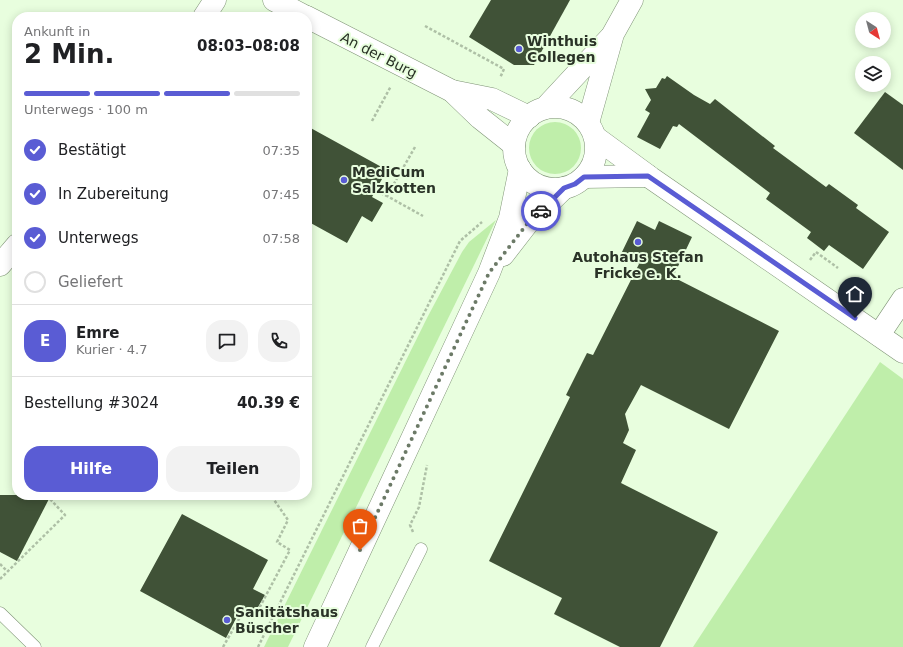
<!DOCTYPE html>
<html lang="de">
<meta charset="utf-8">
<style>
:root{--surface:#fff;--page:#f2f2f2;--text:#202124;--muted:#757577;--line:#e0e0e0;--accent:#5a5cd4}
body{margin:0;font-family:"DejaVu Sans",sans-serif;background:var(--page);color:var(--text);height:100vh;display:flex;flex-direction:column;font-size:15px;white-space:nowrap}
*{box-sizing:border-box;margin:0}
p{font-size:13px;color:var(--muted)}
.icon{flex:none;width:22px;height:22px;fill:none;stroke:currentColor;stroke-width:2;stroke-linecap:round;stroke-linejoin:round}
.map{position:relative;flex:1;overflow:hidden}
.drawer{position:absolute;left:12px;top:12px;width:300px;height:488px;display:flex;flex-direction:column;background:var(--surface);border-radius:16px;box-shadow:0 2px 10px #0003}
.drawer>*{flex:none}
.needle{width:26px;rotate:144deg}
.buttons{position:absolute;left:855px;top:12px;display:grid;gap:8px}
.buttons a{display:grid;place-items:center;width:36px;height:36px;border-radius:50%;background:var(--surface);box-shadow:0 2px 10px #0003;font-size:20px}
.pin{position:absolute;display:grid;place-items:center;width:34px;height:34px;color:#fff;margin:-41px -17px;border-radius:50% 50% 50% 0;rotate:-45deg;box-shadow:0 0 4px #0007}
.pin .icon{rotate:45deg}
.courier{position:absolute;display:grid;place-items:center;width:40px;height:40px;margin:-20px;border:3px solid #5a5cd4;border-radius:50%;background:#fff;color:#222;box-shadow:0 1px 5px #0007}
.headline em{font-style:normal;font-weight:700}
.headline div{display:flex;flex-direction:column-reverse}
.headline{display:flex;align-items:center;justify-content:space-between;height:68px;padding:0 12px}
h1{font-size:26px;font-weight:700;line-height:30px}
.bar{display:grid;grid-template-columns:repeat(4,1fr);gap:6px 4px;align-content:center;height:48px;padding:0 12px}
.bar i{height:5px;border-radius:3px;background:var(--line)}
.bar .active{background:var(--accent)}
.bar p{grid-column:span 4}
.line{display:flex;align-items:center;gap:10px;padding:0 12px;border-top:1px solid var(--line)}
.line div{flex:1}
.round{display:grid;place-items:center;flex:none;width:42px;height:42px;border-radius:16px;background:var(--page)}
ol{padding:0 12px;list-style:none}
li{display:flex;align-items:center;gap:12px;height:44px}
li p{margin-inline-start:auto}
li .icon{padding:4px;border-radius:50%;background:var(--accent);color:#fff;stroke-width:4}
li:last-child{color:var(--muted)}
li i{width:22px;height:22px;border:2px solid var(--line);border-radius:50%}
.action{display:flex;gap:8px;margin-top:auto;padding:8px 12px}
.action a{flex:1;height:46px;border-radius:16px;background:var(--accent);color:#fff;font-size:16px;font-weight:700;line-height:46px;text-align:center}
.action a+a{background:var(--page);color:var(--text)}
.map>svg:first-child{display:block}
.green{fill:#bfeeaa}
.building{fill:#405237}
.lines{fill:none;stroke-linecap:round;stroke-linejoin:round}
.lane-casing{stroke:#7e9275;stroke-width:13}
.street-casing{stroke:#7e9275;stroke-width:23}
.primary-casing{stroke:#7e9275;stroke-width:23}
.path{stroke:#aec0a6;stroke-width:2.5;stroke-dasharray:3 2;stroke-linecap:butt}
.lane{stroke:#fff;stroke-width:12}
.street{stroke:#fff;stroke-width:22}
.primary{stroke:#fff;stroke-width:22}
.done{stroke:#6c7a67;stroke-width:4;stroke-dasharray:0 7.2}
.route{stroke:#5a5cd4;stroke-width:5}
.poi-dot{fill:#5a5cd4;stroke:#e8fede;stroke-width:1.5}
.labels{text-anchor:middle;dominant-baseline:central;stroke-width:4;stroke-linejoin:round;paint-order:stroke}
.poi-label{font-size:14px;font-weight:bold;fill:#2a3327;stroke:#e8fede;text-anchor:start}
.street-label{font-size:14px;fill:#2a3327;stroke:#e8fede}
</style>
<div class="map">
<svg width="903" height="647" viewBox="0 0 903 647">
<rect width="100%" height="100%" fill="#e8fede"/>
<g class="green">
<circle cx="555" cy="148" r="26"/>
<polygon points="496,220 288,647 264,647 427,318 462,252 469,242"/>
<polygon points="880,362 903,379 903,647 693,647"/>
</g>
<g class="building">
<polygon points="491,0 570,0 534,65 514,65 469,37"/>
<polygon points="667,76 694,95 710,104 715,99 775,146 773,148 826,187 829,184 858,205 856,208 889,232 863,269 829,245 824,251 807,238 811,232 766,199 770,193 679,124 677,127 673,126 660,149 637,137 650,113 645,110 651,100 645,89 656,88 662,78 665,79"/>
<polygon points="885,92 903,105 903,170 854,133"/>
<polygon points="307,126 387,170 372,197 383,203 372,222 362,216 347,243 307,221"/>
<polygon points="637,221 655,230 659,221 692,237 673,277 779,331 729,429 641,385 625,414 629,430 623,443 636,450 621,483 718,532 660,647 620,647 554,614 562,598 489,561 570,397 566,395 587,353 593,355 639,264 621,254"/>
<polygon points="0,495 51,495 17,561 0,552"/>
<polygon points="182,514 268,560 253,589 265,595 254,614 242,607 226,638 140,591"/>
</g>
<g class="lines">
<defs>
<g id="lane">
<polyline points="0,613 35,647"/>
<polyline points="372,647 421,549"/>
</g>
<g id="street">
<polyline points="274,0 306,17"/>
<polyline points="204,17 215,0"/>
<polyline points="307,17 452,91 480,118 514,145"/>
<polyline points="452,91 492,99 529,117"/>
<polyline points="595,137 651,178 903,352"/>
<polyline points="584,177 648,176"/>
<polyline points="0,265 17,245"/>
<polyline points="879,335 903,299"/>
</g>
<g id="primary">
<circle cx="555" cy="148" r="41"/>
<polyline points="545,108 610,38"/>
<polyline points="588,123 613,34 632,0"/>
<polyline points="503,255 527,224 564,188"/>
<polyline points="315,647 489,273 510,218 520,169"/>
</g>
</defs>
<use href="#lane" class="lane-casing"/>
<use href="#street" class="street-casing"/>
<use href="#primary" class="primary-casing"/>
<g class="path">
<polyline points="425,26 504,69 500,78"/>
<polyline points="372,121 391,86"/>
<polyline points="415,147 387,196 423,216"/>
<polyline points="376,191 387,196"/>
<polyline points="810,260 816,252 838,268"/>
<polyline points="307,428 310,429"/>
<polyline points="413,532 410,525 419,507 427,465"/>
<polyline points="0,564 7,571"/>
<polyline points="0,579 65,515 50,499"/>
<polyline points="223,647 243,612 254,618 290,550 277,542 288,520 272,497"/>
<polyline points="258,647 460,241 482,222"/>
</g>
<use href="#lane" class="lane"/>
<use href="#street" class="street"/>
<use href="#primary" class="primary"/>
</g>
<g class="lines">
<polyline class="done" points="360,550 489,273 527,224 541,211"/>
<polyline class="route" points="541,211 564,188 575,184 584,177 648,176 855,318"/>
</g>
<g class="poi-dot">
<circle cx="519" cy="49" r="4"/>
<circle cx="344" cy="180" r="4"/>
<circle cx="638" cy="242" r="4"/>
<circle cx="227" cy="620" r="4"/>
</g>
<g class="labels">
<g class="poi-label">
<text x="527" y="41">Winthuis<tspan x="527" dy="16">Collegen</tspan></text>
<text x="352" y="172">MediCum<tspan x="352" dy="16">Salzkotten</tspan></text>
<text x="638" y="257" text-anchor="middle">Autohaus Stefan<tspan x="638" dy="16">Fricke e. K.</tspan></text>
<text x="235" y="612">Sanitätshaus<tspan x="235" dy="16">Büscher</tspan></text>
</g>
<g class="street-label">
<text transform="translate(379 55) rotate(27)">An der Burg</text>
</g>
</g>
</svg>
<div class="buttons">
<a><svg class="needle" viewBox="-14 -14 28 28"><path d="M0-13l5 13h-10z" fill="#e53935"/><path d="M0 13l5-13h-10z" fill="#757577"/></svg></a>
<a><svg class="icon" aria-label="layers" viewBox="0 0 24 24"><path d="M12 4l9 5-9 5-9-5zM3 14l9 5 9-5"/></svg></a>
</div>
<div class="pin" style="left:360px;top:550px;background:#ea580c"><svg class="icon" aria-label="bag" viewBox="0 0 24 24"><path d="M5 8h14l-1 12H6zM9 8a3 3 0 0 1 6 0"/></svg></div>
<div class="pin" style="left:855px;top:318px;background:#1f2937"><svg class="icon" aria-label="home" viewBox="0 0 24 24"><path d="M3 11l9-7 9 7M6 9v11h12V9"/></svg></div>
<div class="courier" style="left:541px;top:211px"><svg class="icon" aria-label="car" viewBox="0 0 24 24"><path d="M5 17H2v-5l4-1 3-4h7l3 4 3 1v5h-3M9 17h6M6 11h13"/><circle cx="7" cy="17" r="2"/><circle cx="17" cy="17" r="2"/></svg></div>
<section class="drawer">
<div class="headline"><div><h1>2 Min.</h1><p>Ankunft in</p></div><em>08:03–08:08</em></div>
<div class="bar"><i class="active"></i><i class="active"></i><i class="active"></i><i></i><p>Unterwegs · 100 m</p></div>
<ol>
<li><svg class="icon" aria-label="check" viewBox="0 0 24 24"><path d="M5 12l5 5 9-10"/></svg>Bestätigt<p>07:35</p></li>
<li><svg class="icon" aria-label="check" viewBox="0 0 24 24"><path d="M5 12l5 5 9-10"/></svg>In Zubereitung<p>07:45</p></li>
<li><svg class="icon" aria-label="check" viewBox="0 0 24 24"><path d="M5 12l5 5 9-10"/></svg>Unterwegs<p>07:58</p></li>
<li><i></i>Geliefert</li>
</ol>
<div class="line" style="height:72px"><b class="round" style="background:var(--accent);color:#fff">E</b><div><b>Emre</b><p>Kurier · 4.7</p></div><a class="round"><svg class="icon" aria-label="chat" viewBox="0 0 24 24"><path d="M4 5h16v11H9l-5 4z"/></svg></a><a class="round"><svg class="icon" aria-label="phone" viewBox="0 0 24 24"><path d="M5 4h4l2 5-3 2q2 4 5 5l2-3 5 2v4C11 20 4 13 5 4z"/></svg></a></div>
<div class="line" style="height:52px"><div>Bestellung #3024</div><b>40.39 €</b></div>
<div class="action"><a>Hilfe</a><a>Teilen</a></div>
</section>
</div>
